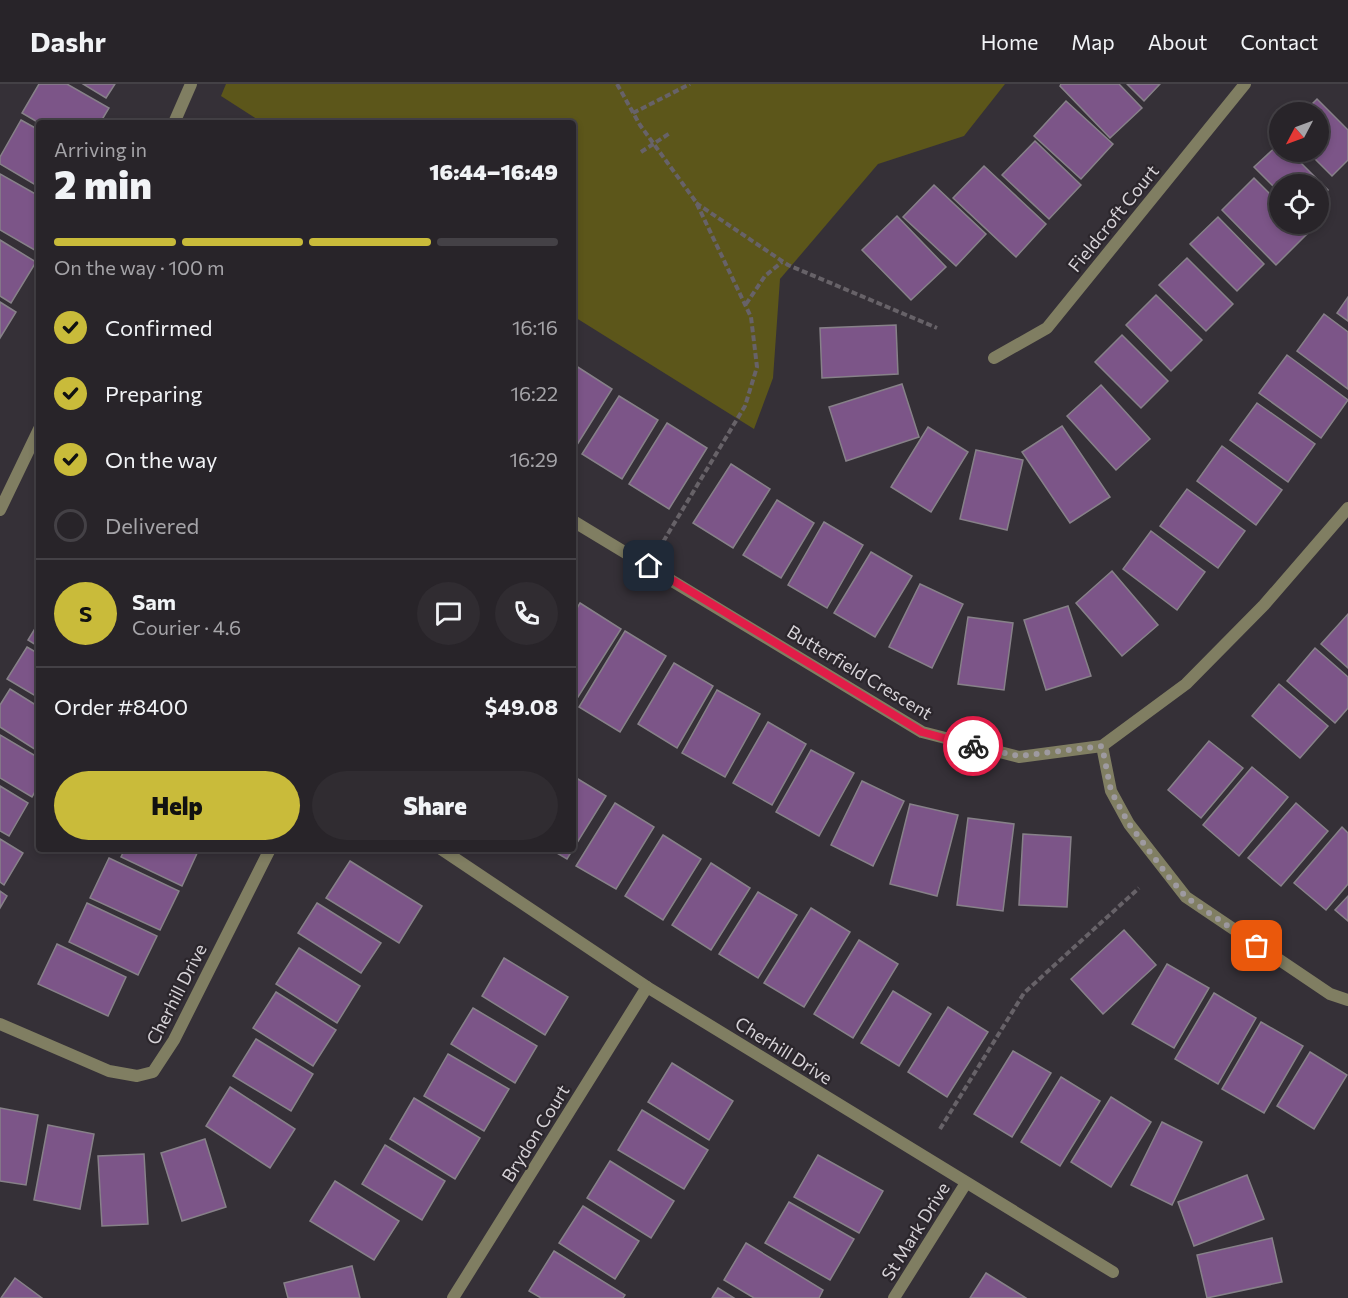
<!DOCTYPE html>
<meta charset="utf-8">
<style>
:root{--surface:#282429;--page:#302c31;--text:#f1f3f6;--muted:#a5a4a8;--line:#444146;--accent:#c9bb3a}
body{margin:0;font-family:Commissioner,sans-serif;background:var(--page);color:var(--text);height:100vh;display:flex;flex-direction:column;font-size:22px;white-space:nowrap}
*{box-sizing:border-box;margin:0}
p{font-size:20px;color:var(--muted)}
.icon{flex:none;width:33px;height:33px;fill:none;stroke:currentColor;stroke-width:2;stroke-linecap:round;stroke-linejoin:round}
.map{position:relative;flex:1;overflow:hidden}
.panel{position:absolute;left:36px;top:36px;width:540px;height:732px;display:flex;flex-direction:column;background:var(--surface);border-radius:6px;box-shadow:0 3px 9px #0003,0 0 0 2px var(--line)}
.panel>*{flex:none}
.needle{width:39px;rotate:229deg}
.tools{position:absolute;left:1269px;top:18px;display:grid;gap:12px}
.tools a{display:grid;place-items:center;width:60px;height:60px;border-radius:50%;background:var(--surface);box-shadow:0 3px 9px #0003,0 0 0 2px var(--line);font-size:30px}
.pin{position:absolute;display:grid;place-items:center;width:51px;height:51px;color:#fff;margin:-26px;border-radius:12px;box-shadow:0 3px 9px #0006}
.courier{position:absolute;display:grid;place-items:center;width:60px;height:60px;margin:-30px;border:4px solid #e11d48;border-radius:50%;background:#fff;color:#222;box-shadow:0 2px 8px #0007}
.head em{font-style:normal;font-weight:800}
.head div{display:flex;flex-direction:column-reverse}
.head{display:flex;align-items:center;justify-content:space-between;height:102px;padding:0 18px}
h1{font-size:39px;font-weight:800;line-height:45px}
.bar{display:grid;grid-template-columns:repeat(4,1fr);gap:9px 6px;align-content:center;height:72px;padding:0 18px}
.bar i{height:8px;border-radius:4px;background:var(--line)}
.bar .selected{background:var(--accent)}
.bar p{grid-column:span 4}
.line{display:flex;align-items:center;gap:15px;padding:0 18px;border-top:2px solid var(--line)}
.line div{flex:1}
.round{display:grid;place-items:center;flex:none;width:63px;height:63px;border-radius:32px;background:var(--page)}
ol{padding:0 18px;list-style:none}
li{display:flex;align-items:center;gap:18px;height:66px}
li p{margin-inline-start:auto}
li .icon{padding:6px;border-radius:50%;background:var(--accent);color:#111;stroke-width:4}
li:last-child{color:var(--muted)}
li i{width:33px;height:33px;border:3px solid var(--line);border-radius:50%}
.primary-button{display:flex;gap:12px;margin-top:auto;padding:12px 18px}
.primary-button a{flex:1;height:69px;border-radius:36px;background:var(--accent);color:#111;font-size:24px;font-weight:800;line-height:69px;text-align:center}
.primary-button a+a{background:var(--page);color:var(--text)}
header{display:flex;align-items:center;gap:36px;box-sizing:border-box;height:84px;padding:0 30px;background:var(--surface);border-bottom:2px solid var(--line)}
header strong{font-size:28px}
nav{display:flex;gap:33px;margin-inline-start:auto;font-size:21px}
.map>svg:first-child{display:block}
.green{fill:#5c561a}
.building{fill:#7c5588;stroke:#878189;stroke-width:1.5}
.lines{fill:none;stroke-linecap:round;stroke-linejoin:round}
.path{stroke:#676268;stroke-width:4;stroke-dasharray:6 3;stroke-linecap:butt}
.minor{stroke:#807e62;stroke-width:12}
.tertiary{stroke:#807e62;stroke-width:12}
.done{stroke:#9e9aa0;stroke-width:6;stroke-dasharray:0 10.8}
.route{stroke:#e11d48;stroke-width:8}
.labels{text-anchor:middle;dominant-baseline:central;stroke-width:4.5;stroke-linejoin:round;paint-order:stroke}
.street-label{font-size:18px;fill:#d7d3d8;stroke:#2b262c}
</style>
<header>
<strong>Dashr</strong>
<nav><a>Home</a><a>Map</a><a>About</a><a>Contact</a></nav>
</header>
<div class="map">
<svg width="1348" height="1214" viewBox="0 0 1348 1214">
<rect width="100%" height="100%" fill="#353037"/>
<polygon class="green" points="226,0 1005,0 964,52 878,80 780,195 773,294 754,345 573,232 573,39 263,39 221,12"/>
<g class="building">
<polygon points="39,0 67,0 109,24 100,39 39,39 22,29"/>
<polygon points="83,0 115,0 106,14"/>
<polygon points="1061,0 1119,0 1142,24 1110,54 1060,2"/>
<polygon points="1127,0 1160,0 1144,17"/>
<polygon points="1317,15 1348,46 1348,76 1332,92 1308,68 1318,68 1318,28 1304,28"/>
<polygon points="1066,17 1113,60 1081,95 1034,52"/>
<polygon points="21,36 39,46 39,103 0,80 0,73"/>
<polygon points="1035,57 1081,101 1049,135 1002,91"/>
<polygon points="1280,59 1280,68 1290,68 1328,106 1318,116 1318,100 1280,100 1280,109 1254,83"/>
<polygon points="984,82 1046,140 1016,173 953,114"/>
<polygon points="0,90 39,112 38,168 0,146"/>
<polygon points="1254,94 1280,120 1280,140 1299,140 1308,149 1276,181 1222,126"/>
<polygon points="934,101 986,150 956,182 903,133"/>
<polygon points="897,132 946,183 911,216 862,166"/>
<polygon points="1218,133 1264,180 1237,207 1190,160"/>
<polygon points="0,156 36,178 11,219 0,212"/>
<polygon points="1187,174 1233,220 1206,247 1159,201"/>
<polygon points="1156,211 1202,256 1171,287 1126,241"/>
<polygon points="1348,213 1348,237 1337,229"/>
<polygon points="0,218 16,228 0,254"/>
<polygon points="1324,230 1348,248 1348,305 1297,267"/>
<polygon points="896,241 898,290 822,294 820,244"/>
<polygon points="1122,251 1168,297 1141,324 1095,278"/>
<polygon points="1287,271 1348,316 1321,354 1259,309"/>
<polygon points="573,280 612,305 575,364 573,363"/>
<polygon points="902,300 919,353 846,377 829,323"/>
<polygon points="1101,301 1150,355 1116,386 1067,332"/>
<polygon points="619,312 658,336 622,395 582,370"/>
<polygon points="1257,319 1315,360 1288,398 1230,356"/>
<polygon points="667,339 707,364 669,425 629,400"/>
<polygon points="1062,342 1110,413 1070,439 1022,368"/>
<polygon points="928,343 968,368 931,428 891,403"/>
<polygon points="1222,362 1282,406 1256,441 1197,397"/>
<polygon points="976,366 1023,376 1007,446 960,435"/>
<polygon points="731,380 770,405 733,464 693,439"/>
<polygon points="1187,405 1245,447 1218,484 1160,442"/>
<polygon points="777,416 814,439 781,494 743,471"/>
<polygon points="824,438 863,461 827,524 788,501"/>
<polygon points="1151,447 1205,488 1177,526 1123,485"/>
<polygon points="871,468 912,492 875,553 834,529"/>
<polygon points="1112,487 1158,541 1122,572 1076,519"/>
<polygon points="920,500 963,520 932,584 889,563"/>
<polygon points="580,519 621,545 578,613 573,610 573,531"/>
<polygon points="1068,522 1091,592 1046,606 1024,536"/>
<polygon points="1348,530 1348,584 1321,560"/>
<polygon points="968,533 1013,539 1004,606 958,600"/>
<polygon points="39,538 39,563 28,556"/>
<polygon points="625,547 666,572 620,648 579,623"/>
<polygon points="27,563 39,570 39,614 7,595"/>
<polygon points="1315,564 1348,593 1348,624 1335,639 1287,597"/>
<polygon points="674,579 713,602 677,664 638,640"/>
<polygon points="1279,600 1328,642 1300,674 1252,632"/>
<polygon points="10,605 39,623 39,668 0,643 0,621"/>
<polygon points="717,606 760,630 725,693 682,669"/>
<polygon points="768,638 806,660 772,721 733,699"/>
<polygon points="0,651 39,674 39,701 32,713 0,694"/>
<polygon points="1209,657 1243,684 1201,734 1168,706"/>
<polygon points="811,666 854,689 819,752 776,728"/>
<polygon points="1252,683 1288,713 1239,772 1203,741"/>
<polygon points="573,692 606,712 567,775 550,765 573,765"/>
<polygon points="862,697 904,717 873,782 831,761"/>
<polygon points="0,702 28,719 9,752 0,747"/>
<polygon points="615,719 654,743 616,805 576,782"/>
<polygon points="1296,719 1328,747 1281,802 1248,774"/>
<polygon points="910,720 958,731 937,812 890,800"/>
<polygon points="968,734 1014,740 1003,827 957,821"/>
<polygon points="1342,743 1348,749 1348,800 1326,826 1294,799"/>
<polygon points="1023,750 1071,753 1067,823 1019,821"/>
<polygon points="663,751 701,775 663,836 625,812"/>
<polygon points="0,755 23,769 4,801 0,798"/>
<polygon points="125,765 199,765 182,802 121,773"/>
<polygon points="109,774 179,807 160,846 90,814"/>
<polygon points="350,777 422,822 399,859 326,814"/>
<polygon points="711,779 750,804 711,866 672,841"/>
<polygon points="0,807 7,812 0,824"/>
<polygon points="758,808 797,831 758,894 719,870"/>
<polygon points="1348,812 1348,837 1335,826"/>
<polygon points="87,819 157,852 138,891 69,858"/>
<polygon points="317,819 381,859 361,889 298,849"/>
<polygon points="811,824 850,848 804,923 764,899"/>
<polygon points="1124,846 1156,881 1103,930 1071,895"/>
<polygon points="859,856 898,880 853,954 814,930"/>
<polygon points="57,860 126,893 108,932 38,900"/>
<polygon points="299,864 360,902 337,939 276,900"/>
<polygon points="504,874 568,913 545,951 482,912"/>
<polygon points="1167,880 1209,904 1174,964 1132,940"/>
<polygon points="893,907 931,930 899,982 861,959"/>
<polygon points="276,908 336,946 313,982 253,944"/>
<polygon points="1214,909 1256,934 1218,1000 1175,975"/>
<polygon points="948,923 988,948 947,1013 908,988"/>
<polygon points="473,924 537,962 515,999 451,960"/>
<polygon points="1261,938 1303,962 1264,1029 1222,1005"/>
<polygon points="256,955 313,990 291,1027 233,992"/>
<polygon points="1013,967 1051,989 1012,1053 974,1030"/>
<polygon points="1310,968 1347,991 1314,1045 1277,1022"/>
<polygon points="448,970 509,1005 484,1047 424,1012"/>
<polygon points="672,979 733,1017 709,1056 648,1018"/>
<polygon points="1061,993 1100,1017 1060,1082 1021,1058"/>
<polygon points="230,1003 295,1045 270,1084 206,1042"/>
<polygon points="1111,1013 1151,1038 1111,1103 1071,1078"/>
<polygon points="414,1014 480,1054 455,1095 390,1055"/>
<polygon points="0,1024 38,1031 26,1101 0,1097"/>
<polygon points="642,1026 708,1066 684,1105 618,1066"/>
<polygon points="1162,1038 1202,1058 1172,1121 1131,1101"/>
<polygon points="48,1041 94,1050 80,1125 34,1116"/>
<polygon points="205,1055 226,1123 182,1137 161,1069"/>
<polygon points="385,1061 445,1097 422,1136 362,1100"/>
<polygon points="144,1070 148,1140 102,1142 98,1072"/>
<polygon points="818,1071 883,1107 859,1149 794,1113"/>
<polygon points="610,1077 674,1117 651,1154 587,1114"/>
<polygon points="1247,1091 1264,1135 1194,1162 1178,1118"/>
<polygon points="335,1097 399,1137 374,1176 310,1137"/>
<polygon points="789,1118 854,1155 830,1196 765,1159"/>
<polygon points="583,1122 639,1157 615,1195 559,1159"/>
<polygon points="1272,1154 1282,1198 1207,1214 1197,1171"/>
<polygon points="746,1159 823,1206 819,1214 754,1214 724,1196"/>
<polygon points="554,1167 625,1211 623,1214 541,1214 529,1207"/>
<polygon points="352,1182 360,1214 288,1214 284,1199"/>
<polygon points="986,1189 1026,1214 970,1214"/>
<polygon points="15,1194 42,1214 1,1214"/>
<polygon points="718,1204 734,1214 712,1214"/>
</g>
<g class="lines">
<g class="path">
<polyline points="617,0 640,41 696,118 751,233 757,283 745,322 663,458"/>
<polyline points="633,29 690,0"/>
<polyline points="641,68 670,49"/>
<polyline points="696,119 788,181 937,244"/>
<polyline points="746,220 765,192 782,178"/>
<polyline points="940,1045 1024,909 1139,804"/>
</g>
<g class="minor">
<polyline points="994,274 1047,244 1245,0"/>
<polyline points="573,437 922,648 1019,673 1102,662 1186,600 1264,521 1348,424"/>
<polyline points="1102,662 1111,707 1129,740 1186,813 1330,910 1348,916"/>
<polyline points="441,765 647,903 1113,1188"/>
<polyline points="0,940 109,987 137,992 153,988 174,956 270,765"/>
<polyline points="453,1214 647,903"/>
<polyline points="894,1214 966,1099"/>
</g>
<g class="tertiary">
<polyline points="174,39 191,0"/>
<polyline points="0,426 39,345"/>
</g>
</g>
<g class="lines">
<polyline class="done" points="973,662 1019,672 1102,662 1111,707 1129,740 1168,792 1186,813 1257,862"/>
<polyline class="route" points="649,482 922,648 973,662"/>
</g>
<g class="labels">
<g class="street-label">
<text transform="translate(1113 134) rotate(-51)">Fieldcroft Court</text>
<text transform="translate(860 588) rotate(31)">Butterfield Crescent</text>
<text transform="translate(176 910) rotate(-63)">Cherhill Drive</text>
<text transform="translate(784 966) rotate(32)">Cherhill Drive</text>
<text transform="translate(535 1049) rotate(-58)">Brydon Court</text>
<text transform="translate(915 1147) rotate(-58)">St Mark Drive</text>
</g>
</g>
</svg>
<div class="tools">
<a><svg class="needle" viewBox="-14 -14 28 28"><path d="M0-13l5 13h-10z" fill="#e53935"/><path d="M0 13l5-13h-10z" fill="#a5a4a8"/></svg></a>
<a><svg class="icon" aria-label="locate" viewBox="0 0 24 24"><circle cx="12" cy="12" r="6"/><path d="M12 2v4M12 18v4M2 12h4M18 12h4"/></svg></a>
</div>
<div class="pin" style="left:1257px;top:862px;background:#ea580c"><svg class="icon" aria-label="bag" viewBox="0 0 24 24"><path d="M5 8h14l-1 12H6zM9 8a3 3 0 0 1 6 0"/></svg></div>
<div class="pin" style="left:649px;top:482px;background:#1f2937"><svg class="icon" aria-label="home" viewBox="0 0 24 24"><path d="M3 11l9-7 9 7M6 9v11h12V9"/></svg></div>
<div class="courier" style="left:973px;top:662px"><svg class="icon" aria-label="bike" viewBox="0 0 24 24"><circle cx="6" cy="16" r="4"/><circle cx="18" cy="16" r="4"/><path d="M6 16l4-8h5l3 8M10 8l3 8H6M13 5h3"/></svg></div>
<section class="panel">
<div class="head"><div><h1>2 min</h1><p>Arriving in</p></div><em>16:44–16:49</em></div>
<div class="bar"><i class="selected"></i><i class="selected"></i><i class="selected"></i><i></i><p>On the way · 100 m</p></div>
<ol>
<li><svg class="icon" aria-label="check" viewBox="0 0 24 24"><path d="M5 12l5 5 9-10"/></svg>Confirmed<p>16:16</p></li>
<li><svg class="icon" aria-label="check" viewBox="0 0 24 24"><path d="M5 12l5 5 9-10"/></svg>Preparing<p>16:22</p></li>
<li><svg class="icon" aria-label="check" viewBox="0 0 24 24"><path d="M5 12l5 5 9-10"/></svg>On the way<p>16:29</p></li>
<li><i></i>Delivered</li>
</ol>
<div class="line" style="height:108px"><b class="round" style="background:var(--accent);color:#111">S</b><div><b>Sam</b><p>Courier · 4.6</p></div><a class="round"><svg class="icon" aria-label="chat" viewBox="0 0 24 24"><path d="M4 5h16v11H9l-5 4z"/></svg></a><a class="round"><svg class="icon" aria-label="phone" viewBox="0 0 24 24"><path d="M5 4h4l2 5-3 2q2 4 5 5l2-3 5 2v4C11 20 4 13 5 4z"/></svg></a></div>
<div class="line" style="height:78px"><div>Order #8400</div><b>$49.08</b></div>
<div class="primary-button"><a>Help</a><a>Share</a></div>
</section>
</div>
